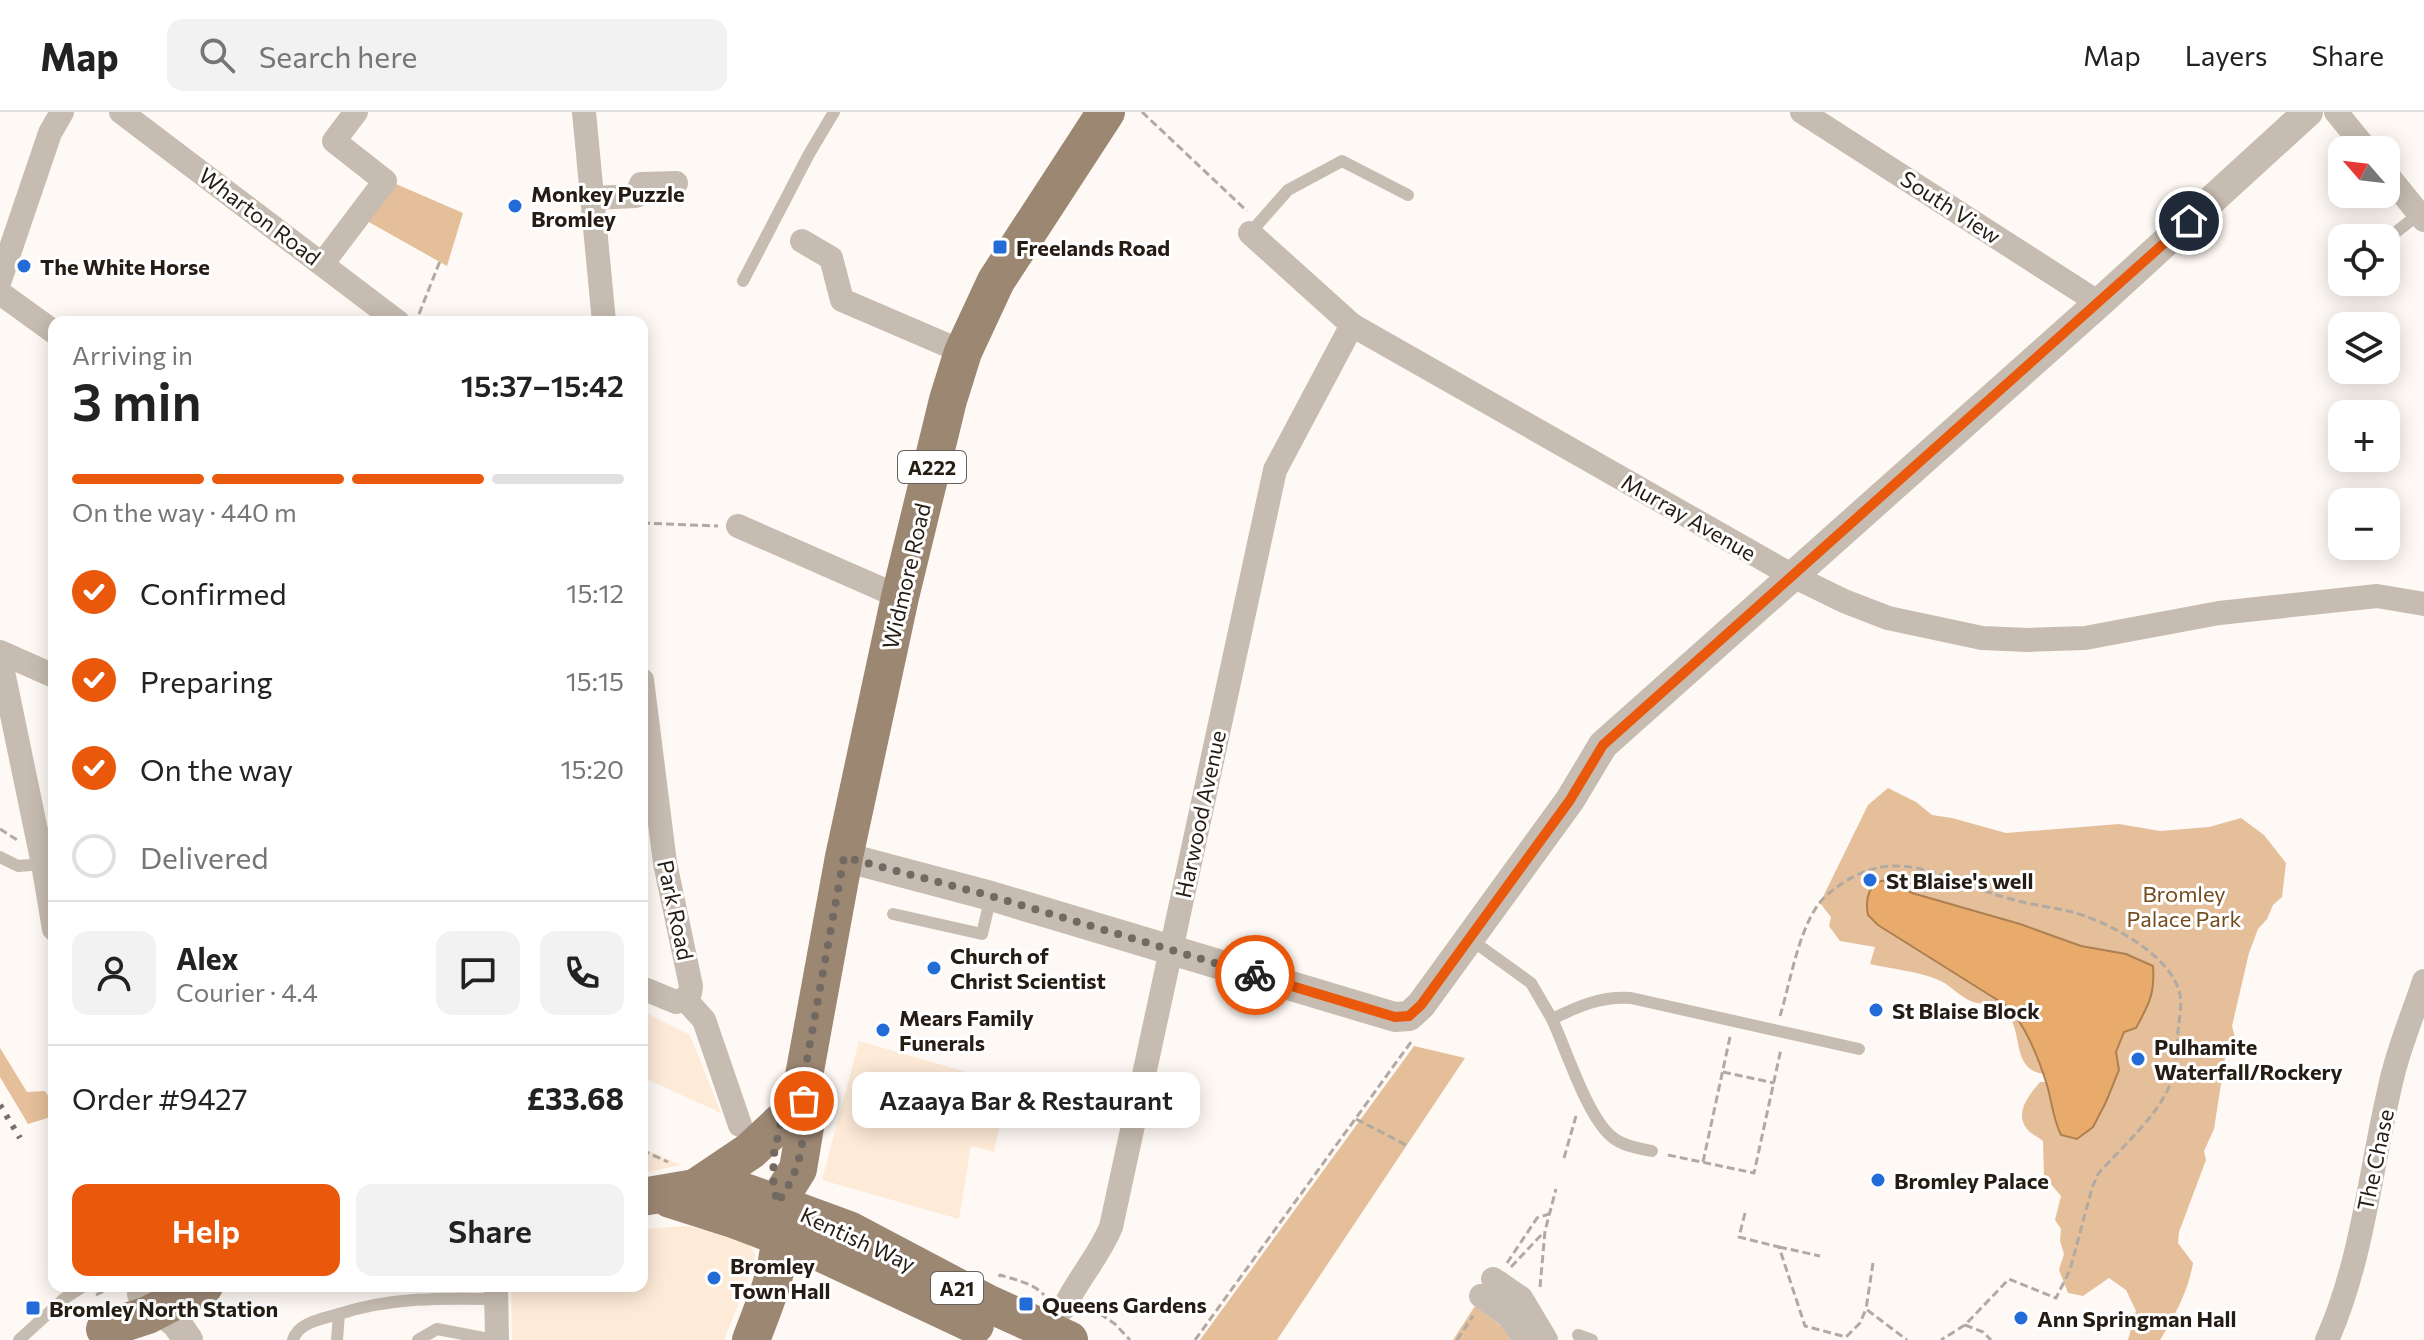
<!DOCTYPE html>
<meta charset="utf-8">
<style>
:root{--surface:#fff;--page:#f2f2f2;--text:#222;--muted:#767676;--line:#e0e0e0;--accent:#ea580c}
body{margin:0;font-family:Commissioner,sans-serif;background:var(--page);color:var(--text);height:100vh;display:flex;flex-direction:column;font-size:30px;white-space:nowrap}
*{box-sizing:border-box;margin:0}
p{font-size:26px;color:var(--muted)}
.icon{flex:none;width:44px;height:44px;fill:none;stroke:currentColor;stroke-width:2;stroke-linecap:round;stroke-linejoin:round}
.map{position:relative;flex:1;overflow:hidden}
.side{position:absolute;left:48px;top:204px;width:600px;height:976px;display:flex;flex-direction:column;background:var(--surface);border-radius:16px;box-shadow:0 4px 20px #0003}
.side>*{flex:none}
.needle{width:52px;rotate:298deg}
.tools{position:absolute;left:2328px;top:24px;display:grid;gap:16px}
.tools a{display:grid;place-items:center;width:72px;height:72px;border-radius:16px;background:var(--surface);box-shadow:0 4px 20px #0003;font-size:40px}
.pin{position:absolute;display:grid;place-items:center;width:68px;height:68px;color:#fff;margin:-34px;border:4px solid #fff;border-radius:50%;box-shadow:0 2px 8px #0007}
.courier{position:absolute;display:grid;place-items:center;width:80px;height:80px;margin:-40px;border:6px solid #ea580c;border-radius:50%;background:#fff;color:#222;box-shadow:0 2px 10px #0007}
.bubble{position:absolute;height:56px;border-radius:16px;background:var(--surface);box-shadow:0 4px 20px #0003;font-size:26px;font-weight:600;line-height:56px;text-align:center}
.summary em{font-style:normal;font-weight:600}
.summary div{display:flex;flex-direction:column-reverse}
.summary{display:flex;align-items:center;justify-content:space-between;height:136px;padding:0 24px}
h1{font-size:52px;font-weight:600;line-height:60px}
.bar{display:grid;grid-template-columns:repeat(4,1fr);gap:12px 8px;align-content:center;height:96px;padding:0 24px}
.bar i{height:10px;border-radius:6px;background:var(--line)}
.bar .current{background:var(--accent)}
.bar p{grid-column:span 4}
.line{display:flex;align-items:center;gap:20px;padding:0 24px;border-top:2px solid var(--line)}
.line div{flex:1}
.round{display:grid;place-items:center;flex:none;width:84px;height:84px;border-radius:16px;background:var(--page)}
ol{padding:0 24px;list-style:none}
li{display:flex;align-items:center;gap:24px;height:88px}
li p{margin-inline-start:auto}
li .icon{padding:8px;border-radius:50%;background:var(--accent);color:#fff;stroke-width:4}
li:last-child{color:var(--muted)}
li i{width:44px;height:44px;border:4px solid var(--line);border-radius:50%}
.primary-button{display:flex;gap:16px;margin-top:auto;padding:16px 24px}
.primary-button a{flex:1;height:92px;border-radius:16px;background:var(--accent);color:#fff;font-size:32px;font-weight:600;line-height:92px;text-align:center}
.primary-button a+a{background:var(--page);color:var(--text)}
header{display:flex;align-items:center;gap:48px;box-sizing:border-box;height:112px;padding:0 40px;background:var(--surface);border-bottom:2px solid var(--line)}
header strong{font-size:38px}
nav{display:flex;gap:44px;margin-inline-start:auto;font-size:28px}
.search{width:560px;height:72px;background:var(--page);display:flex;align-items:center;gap:20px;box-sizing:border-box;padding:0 28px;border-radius:16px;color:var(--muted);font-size:30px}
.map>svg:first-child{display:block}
.built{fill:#fdead7}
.green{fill:#e5bf9a}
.water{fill:#e8ab6b;stroke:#ae8051;stroke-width:2}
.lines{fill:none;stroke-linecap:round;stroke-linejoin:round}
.path{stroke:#b0aaa3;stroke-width:3;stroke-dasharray:8 4;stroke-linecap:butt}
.service{stroke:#c7bcb1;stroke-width:12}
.minor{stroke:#c7bcb1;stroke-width:24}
.tertiary{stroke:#c7bcb1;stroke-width:30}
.primary{stroke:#9c8773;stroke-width:38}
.rail{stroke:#78716a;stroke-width:6;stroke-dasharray:4 8;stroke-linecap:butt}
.minor-bridge{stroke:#c7bcb1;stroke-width:24}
.done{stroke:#716962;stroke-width:8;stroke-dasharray:0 14.4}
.route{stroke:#ea580c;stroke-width:10}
.poi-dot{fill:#236cd8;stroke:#fff;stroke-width:3}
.labels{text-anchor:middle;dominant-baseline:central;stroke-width:6;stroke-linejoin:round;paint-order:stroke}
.shield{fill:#fff;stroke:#66605a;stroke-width:2}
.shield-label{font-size:20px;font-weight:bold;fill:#251c13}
.poi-label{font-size:22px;font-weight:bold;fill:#251c13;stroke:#fff;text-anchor:start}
.street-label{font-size:22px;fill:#251c13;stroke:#fff}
.park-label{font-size:22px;fill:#744b1c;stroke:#fff}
</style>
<header>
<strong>Map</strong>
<div class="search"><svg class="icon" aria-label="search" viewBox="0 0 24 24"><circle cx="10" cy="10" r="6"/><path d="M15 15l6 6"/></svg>Search here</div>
<nav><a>Map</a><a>Layers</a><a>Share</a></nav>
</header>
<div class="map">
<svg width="2424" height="1228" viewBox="0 0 2424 1228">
<rect width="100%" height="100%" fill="#fef9f4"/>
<g class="built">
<polygon points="642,899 690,923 721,1001 642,965"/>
<polygon points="859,929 1008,972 994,1040 971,1034 959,1107 822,1068"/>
<polygon points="642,1036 681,1053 642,1061"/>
<polygon points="688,1114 726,1123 748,1131 755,1142 754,1152 724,1228 512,1228 511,1174 642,1174 642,1117"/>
</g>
<g class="green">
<polygon points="396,72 463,101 447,154 367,109"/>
<path d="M 1888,676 L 1916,690 L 1932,703 L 1952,706 L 2006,721 L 2119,712 L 2160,719 L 2209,715 L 2241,706 L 2264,723 L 2286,751 L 2282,785 L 2273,793 L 2267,807 L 2258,817 L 2249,841 L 2232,914 L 2235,925 L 2232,939 L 2225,946 L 2214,1017 L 2204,1039 L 2206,1048 L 2179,1120 L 2178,1131 L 2193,1151 C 2189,1177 2174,1206 2160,1228 L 2128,1228 L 2136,1199 L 2126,1178 L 2109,1166 L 2083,1184 L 2068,1181 L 2059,1158 L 2064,1142 L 2060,1129 L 2061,1117 L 2055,1108 L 2061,1084 L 2044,1064 L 2043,1029 C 2038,1025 2031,1022 2027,1017 C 2014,1001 2029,983 2040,970 L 2051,970 L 2067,976 L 2078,1000 C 2089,995 2106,973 2105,960 C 2105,951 2102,943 2104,934 C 2112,903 2137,897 2148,874 L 2145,863 L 2138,856 L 2044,831 L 2030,822 L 1990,814 L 1968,800 L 1959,800 L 1943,793 L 1930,793 L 1892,777 L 1882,779 L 1882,794 L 1906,817 L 1948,847 L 1984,852 L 1994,858 L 2043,901 L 2053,936 L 2054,947 L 2048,962 C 2010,962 2024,919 2007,902 C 1999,892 1983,893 1973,890 C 1959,885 1949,871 1936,867 C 1916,859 1891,857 1870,852 L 1875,835 L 1840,829 L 1829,814 L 1831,805 L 1820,791 L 1868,693 Z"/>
<polygon points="1414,934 1465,946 1277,1228 1200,1228"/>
<polygon points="0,936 27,980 45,979 54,993 54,1004 28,1012 0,965"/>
<polygon points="1475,1194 1502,1215 1510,1228 1453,1228"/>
</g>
<path class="water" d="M 1886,768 L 1894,770 L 1912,781 L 2020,812 L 2081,834 L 2126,842 L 2153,854 C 2155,882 2149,892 2136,916 L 2124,920 L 2116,940 L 2119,958 L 2106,990 L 2093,1015 L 2077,1027 L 2061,1023 C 2053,1007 2052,990 2047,973 C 2039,947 2026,914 2007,894 L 1878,813 L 1868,803 C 1865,788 1868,770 1886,768 Z"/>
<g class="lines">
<g class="path">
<polyline points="1142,0 1247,99"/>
<polyline points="419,202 440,149"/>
<polyline points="642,411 718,414"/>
<polyline points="0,717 17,728"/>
<path d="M 1780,904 C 1791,869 1800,805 1828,782 C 1898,724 1943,771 2015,788 C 2032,793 2051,795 2068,799 C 2104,807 2173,843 2180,883 C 2182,894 2179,908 2178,919 C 2177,941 2176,964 2165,983 C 2149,1012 2120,1037 2098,1062 L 2092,1076 L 2070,1158 L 2056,1186 L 2009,1167 L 1965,1213 L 1941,1228"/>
<polyline points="1723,960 1774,971"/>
<polyline points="1356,1007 1408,1034"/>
<polyline points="642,1038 668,1050"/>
<polyline points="1668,1043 1754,1061 1781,937"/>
<polyline points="1564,1046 1576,1004"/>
<polyline points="1703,1050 1730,925"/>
<polyline points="1745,1101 1739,1125 1779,1135 1805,1214 1846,1225 1860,1211 1866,1197"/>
<polyline points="1779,1135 1820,1144"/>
<polyline points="1507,1151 1537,1106 1549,1102"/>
<polyline points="1873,1151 1866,1197 1907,1228"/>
<polyline points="1511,1155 1544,1120"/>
<path d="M 999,1165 L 1000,1163 C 1016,1168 1033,1171 1044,1183"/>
<polyline points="1540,1175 1545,1119 1556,1077"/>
<polyline points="96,1183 104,1179 103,1176"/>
<polyline points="1090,1195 1115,1212 1130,1228"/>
<polyline points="1965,1213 1983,1220 1991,1228"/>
<polyline points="1195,1228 1411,930"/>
<polyline points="1457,1228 1473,1204"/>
</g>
<g class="service">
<polyline points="1250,121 1288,78 1342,49 1408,83"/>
<polyline points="2386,128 2419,102"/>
<polyline points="743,169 809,42 834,0"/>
<polyline points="0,745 18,754 43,752"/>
<polyline points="893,802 982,822 991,784"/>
<polyline points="1470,827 1531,871 1552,907"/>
<path d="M 1652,1039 C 1638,1036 1622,1034 1611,1024 C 1587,1004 1566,937 1552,907 C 1579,894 1601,884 1631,886 L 1859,937"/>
<polyline points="1578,1223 1592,1228"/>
<polyline points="19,1228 65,1186 84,1174"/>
<path d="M 293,1228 C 298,1210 323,1207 339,1202"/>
<path d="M 337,1228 L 339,1202 C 391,1185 442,1186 496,1187"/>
<polyline points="418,1228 437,1217 494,1228"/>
</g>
<g class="minor">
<polyline points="121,0 398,210"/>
<polyline points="584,0 604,210"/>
<polyline points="1802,0 2099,191"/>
<polyline points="2336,0 2367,38"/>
<polyline points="2386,61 2424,108"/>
<polyline points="593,86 636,84 641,72 676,71"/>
<polyline points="1250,121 1352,213 1793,464 1844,489 1888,506 1982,526 2028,528 2085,526 2219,501 2377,484 2424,492"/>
<polyline points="802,129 831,146 842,188 963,240"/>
<polyline points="323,151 385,69 334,29 356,0"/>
<polyline points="0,168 50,21 62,0"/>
<polyline points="0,181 54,220"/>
<polyline points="738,414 900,485"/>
<polyline points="0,540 54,564"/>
<polyline points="0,545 43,752 54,817"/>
<polyline points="642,568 665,751 691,874 690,881 685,887"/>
<polyline points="642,876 676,890 685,887"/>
<polyline points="685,887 704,908 740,1013"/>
<polyline points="1499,1171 1521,1186 1546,1228"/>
<polyline points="496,1174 497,1228"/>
<polyline points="1481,1184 1509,1205 1525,1228"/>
<path d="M 1064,1196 C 1077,1168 1099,1144 1111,1115 L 1275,358 L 1352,213"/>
<path d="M 2327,1228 C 2364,1145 2371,1050 2393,962 C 2401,930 2414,900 2424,869"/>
</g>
<g class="tertiary">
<polyline points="844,745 991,784 1395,905 1409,904 1421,893 1570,688 1603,633 2099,191 2308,0"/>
<polyline points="142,1182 177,1212 188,1228"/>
</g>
<g class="primary">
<polyline points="695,1076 750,1039 781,1010"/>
<polyline points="642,1085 695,1076 742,1079 849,1118 987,1191 1069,1228"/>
<polyline points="670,1087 736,1108 815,1138 975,1213"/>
<polyline points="777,1091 798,1057 805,1015 804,964 844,745 900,485 948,288 963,240 996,169 1106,0"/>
<polyline points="105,1217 148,1203 204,1174"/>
<path d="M 751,1228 C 768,1182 785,1150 778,1100"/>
</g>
<polyline class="rail" points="0,993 20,1026"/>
<polyline class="minor-bridge" points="1493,1167 1499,1171"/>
</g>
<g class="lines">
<path class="done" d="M 804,989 C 805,1028 801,1060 777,1091 L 773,1066 L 774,1042 L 781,1010 L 804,964 L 844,745 L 991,784 L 1255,863"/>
<polyline class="route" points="1255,863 1395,905 1409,904 1421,893 1570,688 1603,633 2189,109"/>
</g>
<g class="poi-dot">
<circle cx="515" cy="94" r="8"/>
<rect x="992" y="127" width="16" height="16" rx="4"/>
<circle cx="24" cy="154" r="8"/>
<circle cx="1870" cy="768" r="8"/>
<circle cx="934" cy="856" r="8"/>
<circle cx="1876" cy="898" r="8"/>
<circle cx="883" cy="918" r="8"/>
<circle cx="2138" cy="947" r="8"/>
<circle cx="1878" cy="1068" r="8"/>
<circle cx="714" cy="1166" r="8"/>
<rect x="1018" y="1184" width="16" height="16" rx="4"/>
<rect x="25" y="1188" width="16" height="16" rx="4"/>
<circle cx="2021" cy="1206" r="8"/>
</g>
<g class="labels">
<g class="shield">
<rect x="898" y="339" width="68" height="32" rx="6"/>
<rect x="931" y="1160" width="52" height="32" rx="6"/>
</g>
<g class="shield-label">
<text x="932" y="355">A222</text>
<text x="957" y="1176">A21</text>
</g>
<g class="poi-label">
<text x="531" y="81">Monkey Puzzle<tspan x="531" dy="25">Bromley</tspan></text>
<text x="1016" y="135">Freelands Road</text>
<text x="40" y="154">The White Horse</text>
<text x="1886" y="768">St Blaise's well</text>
<text x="950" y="843">Church of<tspan x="950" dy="25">Christ Scientist</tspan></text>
<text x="1892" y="898">St Blaise Block</text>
<text x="899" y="905">Mears Family<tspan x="899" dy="25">Funerals</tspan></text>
<text x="2154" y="934">Pulhamite<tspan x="2154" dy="25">Waterfall/Rockery</tspan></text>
<text x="1894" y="1068">Bromley Palace</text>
<text x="730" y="1153">Bromley<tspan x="730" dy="25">Town Hall</tspan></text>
<text x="1042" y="1192">Queens Gardens</text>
<text x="49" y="1196">Bromley North Station</text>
<text x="2037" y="1206">Ann Springman Hall</text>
</g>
<g class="street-label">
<text transform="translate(1951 95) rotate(33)">South View</text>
<text transform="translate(260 104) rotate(37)">Wharton Road</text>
<text transform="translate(1689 405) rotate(30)">Murray Avenue</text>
<text transform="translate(906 464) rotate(-77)">Widmore Road</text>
<text transform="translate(1200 702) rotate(-78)">Harwood Avenue</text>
<text transform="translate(676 798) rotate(78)">Park Road</text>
<text transform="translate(2375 1048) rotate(-78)">The Chase</text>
<text transform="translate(858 1127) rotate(25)">Kentish Way</text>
</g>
<g class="park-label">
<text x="2184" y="781">Bromley<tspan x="2184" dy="25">Palace Park</tspan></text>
</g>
</g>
</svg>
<div class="tools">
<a><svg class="needle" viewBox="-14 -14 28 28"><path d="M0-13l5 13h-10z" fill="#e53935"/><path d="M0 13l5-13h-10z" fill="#767676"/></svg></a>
<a><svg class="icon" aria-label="locate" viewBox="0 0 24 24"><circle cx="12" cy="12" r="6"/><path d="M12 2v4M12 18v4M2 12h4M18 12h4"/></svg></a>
<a><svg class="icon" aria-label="layers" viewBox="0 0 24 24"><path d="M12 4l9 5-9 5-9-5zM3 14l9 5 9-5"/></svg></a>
<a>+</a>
<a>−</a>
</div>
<div class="pin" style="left:804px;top:989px;background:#ea580c"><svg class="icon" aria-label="bag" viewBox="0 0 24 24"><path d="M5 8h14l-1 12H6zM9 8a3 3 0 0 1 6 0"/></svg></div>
<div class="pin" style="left:2189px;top:109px;background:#1f2937"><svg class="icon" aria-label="home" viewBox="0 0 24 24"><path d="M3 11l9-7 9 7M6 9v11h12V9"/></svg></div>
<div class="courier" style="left:1255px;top:863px"><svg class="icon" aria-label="bike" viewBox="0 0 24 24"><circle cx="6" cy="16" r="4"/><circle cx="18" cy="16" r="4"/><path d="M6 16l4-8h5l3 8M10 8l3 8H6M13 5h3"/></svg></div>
<div class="bubble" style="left:852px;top:960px;width:348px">Azaaya Bar &amp; Restaurant</div>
<section class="side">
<div class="summary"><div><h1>3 min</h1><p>Arriving in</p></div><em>15:37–15:42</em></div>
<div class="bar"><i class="current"></i><i class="current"></i><i class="current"></i><i></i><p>On the way · 440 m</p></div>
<ol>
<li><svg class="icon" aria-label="check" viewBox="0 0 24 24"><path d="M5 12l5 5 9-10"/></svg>Confirmed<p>15:12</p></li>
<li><svg class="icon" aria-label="check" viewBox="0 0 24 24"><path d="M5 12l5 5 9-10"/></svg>Preparing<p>15:15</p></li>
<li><svg class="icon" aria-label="check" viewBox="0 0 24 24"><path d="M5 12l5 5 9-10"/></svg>On the way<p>15:20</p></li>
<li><i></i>Delivered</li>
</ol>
<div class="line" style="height:144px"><a class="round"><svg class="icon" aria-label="person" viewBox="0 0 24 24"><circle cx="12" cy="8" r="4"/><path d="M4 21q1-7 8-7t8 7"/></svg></a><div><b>Alex</b><p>Courier · 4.4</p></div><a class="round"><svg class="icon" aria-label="chat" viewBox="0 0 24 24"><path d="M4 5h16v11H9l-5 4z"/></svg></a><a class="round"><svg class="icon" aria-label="phone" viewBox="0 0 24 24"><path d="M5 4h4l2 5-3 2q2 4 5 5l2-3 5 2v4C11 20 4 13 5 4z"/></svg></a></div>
<div class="line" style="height:104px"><div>Order #9427</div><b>£33.68</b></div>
<div class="primary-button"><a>Help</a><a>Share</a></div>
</section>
</div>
